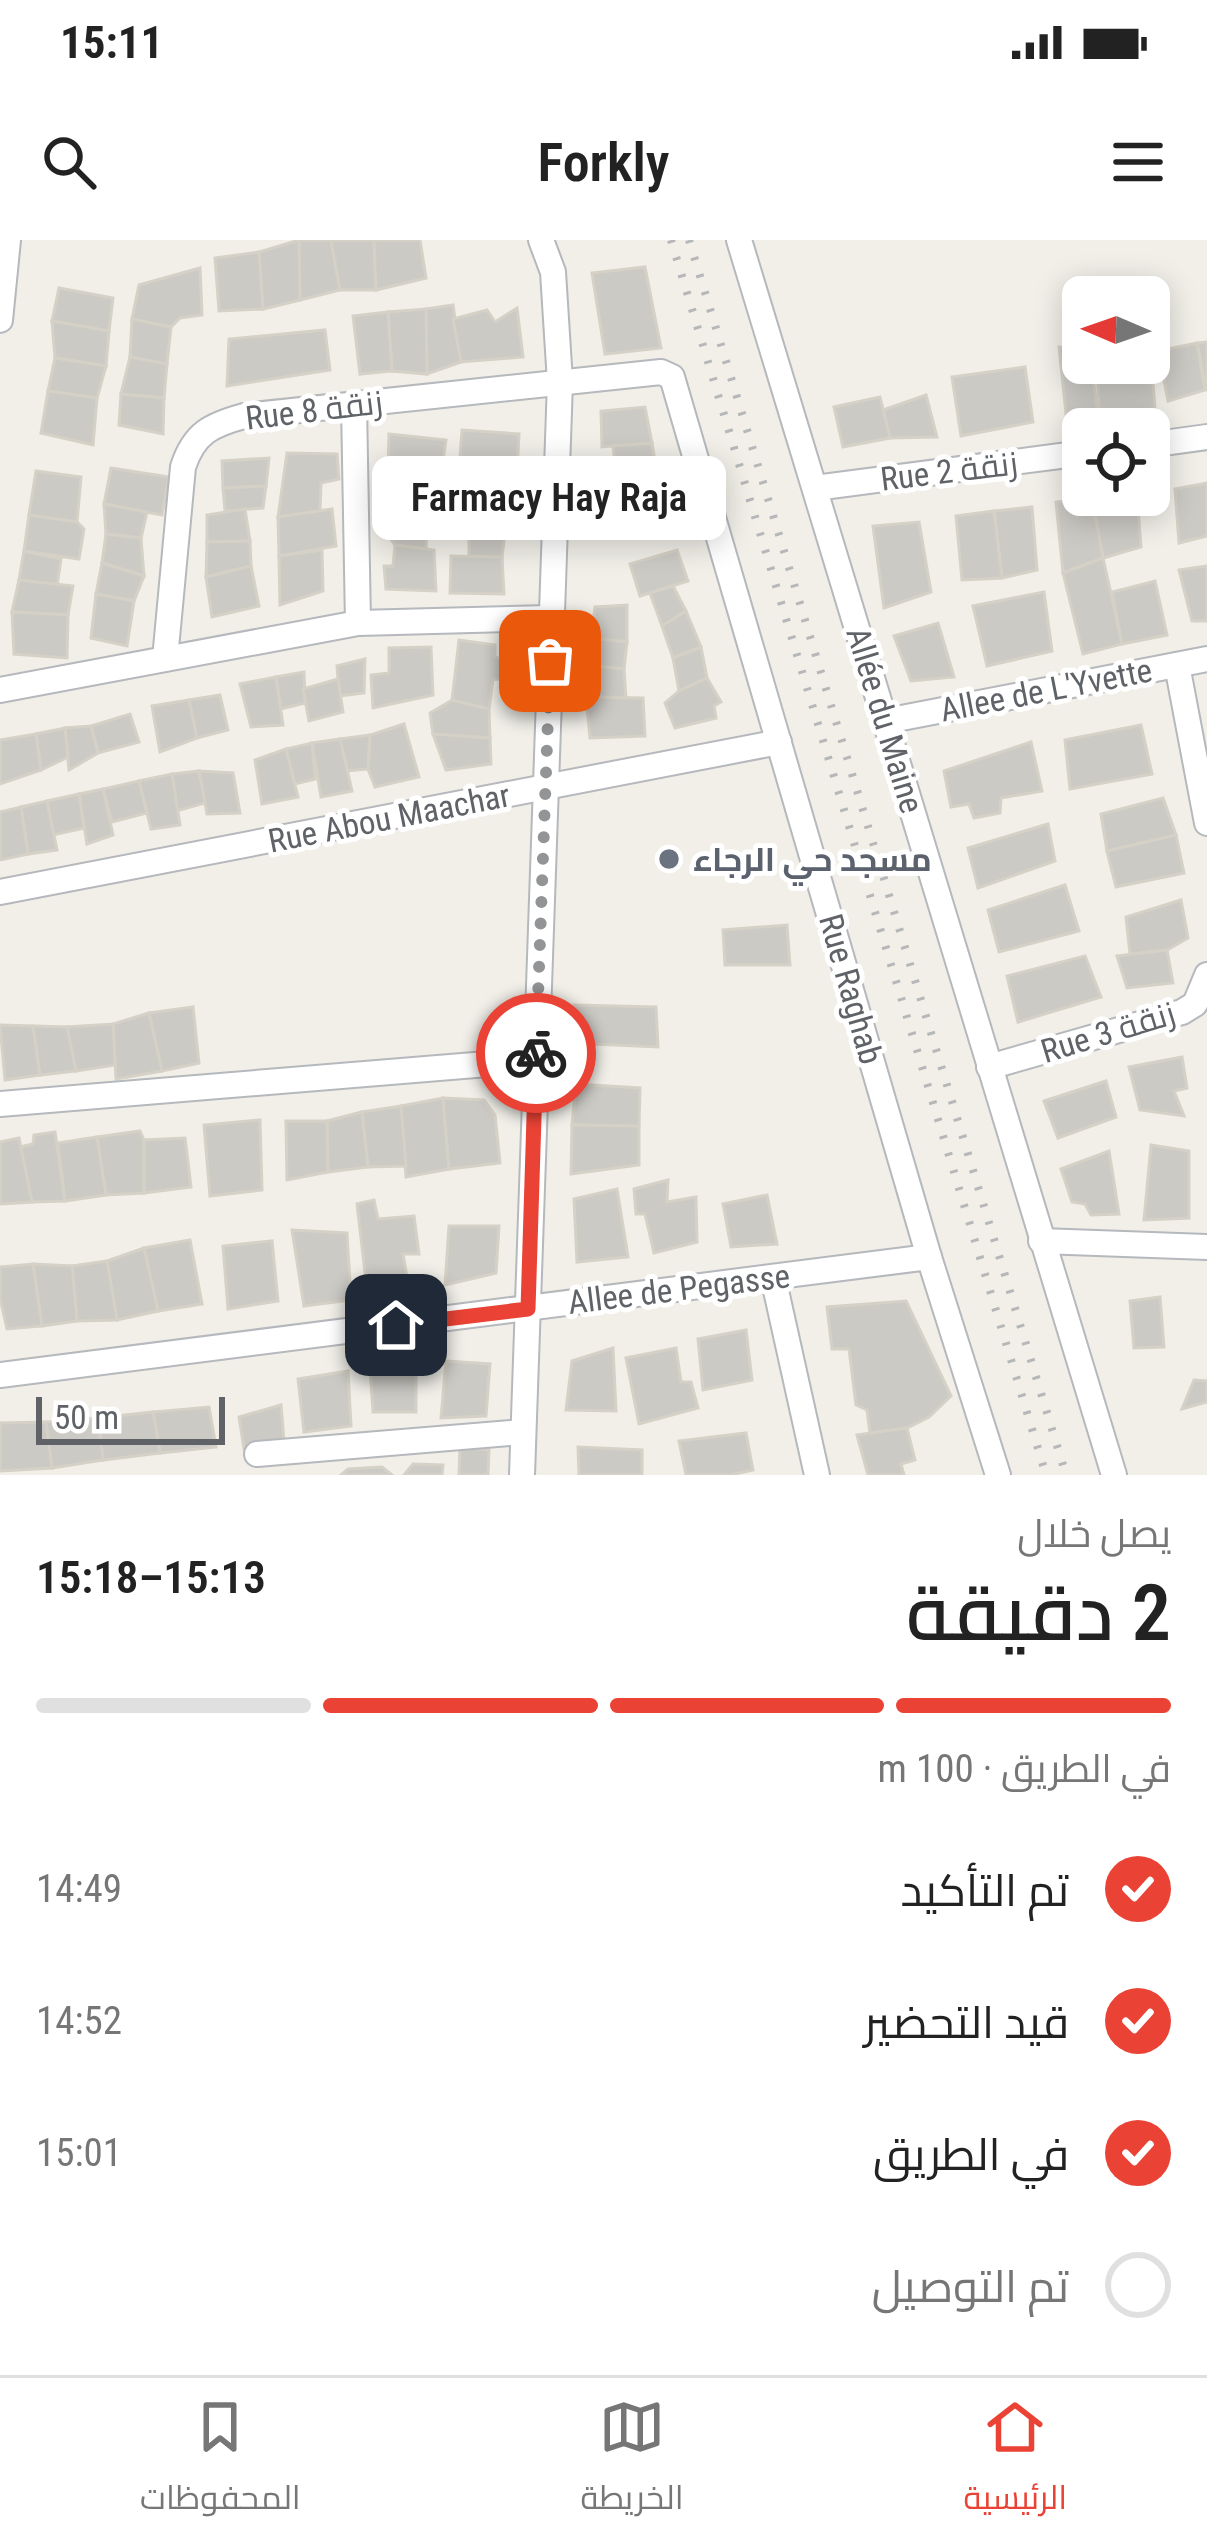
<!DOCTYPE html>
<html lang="ar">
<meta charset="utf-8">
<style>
:root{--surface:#fff;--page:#f2f2f2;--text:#222;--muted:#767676;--line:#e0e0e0;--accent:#ea4335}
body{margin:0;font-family:"Roboto Condensed",Cairo,sans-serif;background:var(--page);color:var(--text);direction:rtl;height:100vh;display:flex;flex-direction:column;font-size:45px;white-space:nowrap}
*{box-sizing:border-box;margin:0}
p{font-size:39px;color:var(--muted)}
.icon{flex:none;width:66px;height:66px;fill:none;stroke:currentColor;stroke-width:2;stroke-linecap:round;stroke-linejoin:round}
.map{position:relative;height:1235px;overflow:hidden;direction:ltr}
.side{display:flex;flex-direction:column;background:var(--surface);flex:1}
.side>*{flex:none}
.needle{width:78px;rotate:272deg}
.controls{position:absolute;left:1062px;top:36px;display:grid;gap:24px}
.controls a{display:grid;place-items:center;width:108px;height:108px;border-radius:18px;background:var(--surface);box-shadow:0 6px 30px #0003;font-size:60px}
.scale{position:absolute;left:36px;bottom:30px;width:189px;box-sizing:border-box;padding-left:12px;border:6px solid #5f6368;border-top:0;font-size:33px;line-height:42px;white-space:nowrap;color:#5f6368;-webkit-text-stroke:9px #fff;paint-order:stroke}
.pin{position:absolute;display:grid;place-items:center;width:102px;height:102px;color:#fff;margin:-51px;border-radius:24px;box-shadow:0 6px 18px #0006}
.courier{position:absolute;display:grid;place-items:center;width:120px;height:120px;margin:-60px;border:9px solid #ea4335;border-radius:50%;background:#fff;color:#222;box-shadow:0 3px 15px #0007}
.bubble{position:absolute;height:84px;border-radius:18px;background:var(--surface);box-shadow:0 6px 30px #0003;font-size:39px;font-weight:600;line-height:84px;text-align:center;direction:rtl}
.summary em{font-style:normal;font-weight:600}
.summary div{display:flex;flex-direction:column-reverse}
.summary{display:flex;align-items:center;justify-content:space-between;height:204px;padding:0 36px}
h1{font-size:78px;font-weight:600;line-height:90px}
.bar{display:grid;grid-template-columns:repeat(4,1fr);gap:18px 12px;align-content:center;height:144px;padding:0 36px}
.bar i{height:15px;border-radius:9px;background:var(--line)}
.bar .current{background:var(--accent)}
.bar p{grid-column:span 4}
ol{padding:0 36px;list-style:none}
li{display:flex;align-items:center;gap:36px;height:132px}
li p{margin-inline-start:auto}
li .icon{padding:12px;border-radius:50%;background:var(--accent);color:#fff;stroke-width:4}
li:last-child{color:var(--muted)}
li i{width:66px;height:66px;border:6px solid var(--line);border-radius:50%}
.status{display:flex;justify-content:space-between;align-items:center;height:84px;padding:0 60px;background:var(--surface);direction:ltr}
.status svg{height:33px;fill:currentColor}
header{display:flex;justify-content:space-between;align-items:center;height:156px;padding:0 36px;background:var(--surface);font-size:54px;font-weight:600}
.tab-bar{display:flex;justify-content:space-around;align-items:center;height:168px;border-top:3px solid var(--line);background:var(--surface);font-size:33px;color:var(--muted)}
.tab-bar a{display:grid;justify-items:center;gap:6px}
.tab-bar .current{color:var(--accent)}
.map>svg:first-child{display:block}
.building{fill:#cccac5;stroke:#d6d1c6;stroke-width:3}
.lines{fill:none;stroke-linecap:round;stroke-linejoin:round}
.minor-casing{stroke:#b5b8bc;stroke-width:28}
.minor{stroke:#fff;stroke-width:24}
.rail{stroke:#b6b7b8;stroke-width:8;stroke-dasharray:3 15;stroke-linecap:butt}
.done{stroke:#929495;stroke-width:12;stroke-dasharray:0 21.6}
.route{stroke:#ea4335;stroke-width:15}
.worship-dot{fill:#6b7280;stroke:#fff;stroke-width:4.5}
.labels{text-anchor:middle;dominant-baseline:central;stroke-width:10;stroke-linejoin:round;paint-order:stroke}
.street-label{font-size:33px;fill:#5f6368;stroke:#fff}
.worship-label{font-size:33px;font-weight:bold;fill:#5b616d;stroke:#fff;text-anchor:start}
</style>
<div class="status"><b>15:11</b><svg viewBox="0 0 49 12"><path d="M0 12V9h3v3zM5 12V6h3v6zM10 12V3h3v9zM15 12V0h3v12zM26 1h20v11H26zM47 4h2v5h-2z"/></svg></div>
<header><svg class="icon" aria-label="menu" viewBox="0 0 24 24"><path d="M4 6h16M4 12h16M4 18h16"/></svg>Forkly<svg class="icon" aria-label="search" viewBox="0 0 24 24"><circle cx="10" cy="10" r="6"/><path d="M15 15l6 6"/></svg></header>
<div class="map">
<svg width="1207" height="1235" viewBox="0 0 1207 1235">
<rect width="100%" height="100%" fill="#f1efe8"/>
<g class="building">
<polygon points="299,0 331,0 340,50 300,60"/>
<polygon points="299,0 300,60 263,69 259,12"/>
<polygon points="331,0 374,0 376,50 340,50"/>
<polygon points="374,0 420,0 426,38 376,50"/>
<polygon points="259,12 263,69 219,71 215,18"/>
<polygon points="645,27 661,108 605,114 592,33"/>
<polygon points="200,28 202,75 180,78 171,87 132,79 139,45"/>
<polygon points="59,48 113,58 109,91 52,81"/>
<polygon points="453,65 461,122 427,134 426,69"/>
<polygon points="517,68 523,117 461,122 453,79 487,70 495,82"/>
<polygon points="426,69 427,134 392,131 388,72"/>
<polygon points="388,72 392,131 360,134 353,76"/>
<polygon points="132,79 171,87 167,124 130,117"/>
<polygon points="52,81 109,91 106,126 55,118"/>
<polygon points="325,90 330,130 227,146 229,99"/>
<polygon points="1207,102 1207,151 1197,103"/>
<polygon points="1197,103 1205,150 1168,161 1158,111"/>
<polygon points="1150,105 1155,169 1100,174 1096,123 1149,123"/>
<polygon points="1059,107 1083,107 1083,123 1091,123 1098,174 1067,183"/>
<polygon points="130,117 167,124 164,158 121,154"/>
<polygon points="55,118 106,126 97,158 48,151"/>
<polygon points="1025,127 1033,182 961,196 952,137"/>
<polygon points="48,151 97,158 93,205 41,193"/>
<polygon points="121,154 164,158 163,194 119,185"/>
<polygon points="926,155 937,197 890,198 883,170"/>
<polygon points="880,157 890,198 843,207 834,167"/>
<polygon points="645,167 652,203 602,207 601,171"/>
<polygon points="462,190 519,194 517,233 459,230"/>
<polygon points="389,194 446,200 437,260 387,256"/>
<polygon points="652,203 656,227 616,232 613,206"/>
<polygon points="287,213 337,214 339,239 321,243 320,271 278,277"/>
<polygon points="269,218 266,246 223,248 222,221"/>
<polygon points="656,227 653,255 605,264 599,232"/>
<polygon points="111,228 169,237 162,275 104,264"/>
<polygon points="459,230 498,232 495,261 462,260"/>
<polygon points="36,231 81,237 77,282 29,275"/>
<polygon points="1207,243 1207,296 1179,303 1175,249"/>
<polygon points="266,246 263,268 225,271 223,248"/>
<polygon points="653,255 664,288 597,293 590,269"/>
<polygon points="1112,255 1137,255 1141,307 1103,318 1092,258"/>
<polygon points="387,256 418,258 415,279 427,280 426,309 395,305 384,289"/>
<polygon points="1092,258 1103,318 1063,333 1056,262"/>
<polygon points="468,260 507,265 505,293 469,288"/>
<polygon points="104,264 147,272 141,298 106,294"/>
<polygon points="1032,267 1037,330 1002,338 994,271"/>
<polygon points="245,269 250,301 207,302 207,275"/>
<polygon points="332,269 336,306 279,316 278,277"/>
<polygon points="994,271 1002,338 962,340 956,276"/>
<polygon points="29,275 77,282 84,289 79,319 24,311"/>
<polygon points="919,282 931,352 884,368 873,286"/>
<polygon points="469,288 505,293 502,317 469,317"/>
<polygon points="106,294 141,298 144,336 102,323"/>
<polygon points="250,301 251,326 206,337 207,302"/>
<polygon points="395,305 434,310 436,351 386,349 384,326 393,326"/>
<polygon points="322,310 323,351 280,365 279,316"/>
<polygon points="677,310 688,341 640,356 630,324"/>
<polygon points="24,311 61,319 57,346 19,340"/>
<polygon points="451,316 502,317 504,354 450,353"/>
<polygon points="1103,318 1122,404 1083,414 1063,333"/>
<polygon points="102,323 144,336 134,361 96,354"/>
<polygon points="251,326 259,366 212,377 206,337"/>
<polygon points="1207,326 1207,381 1192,381 1179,330"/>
<polygon points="19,340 73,346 68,375 12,372"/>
<polygon points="1155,341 1167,395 1122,404 1112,352"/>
<polygon points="673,346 686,371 662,386 650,353"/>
<polygon points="1044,352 1052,411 987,426 973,366"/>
<polygon points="96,354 134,361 127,406 91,398"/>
<polygon points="627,365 627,402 591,398 595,367"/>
<polygon points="686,371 701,407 673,418 662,386"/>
<polygon points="12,372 68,375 67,418 14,414"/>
<polygon points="938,383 954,437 911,441 894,396"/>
<polygon points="591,398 627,402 624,429 588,425"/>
<polygon points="459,400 495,405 495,417 515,424 512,440 493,439 489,469 452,460"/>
<polygon points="431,407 433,455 373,468 371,435 389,433 389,408"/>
<polygon points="701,407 707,438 679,451 673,418"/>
<polygon points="365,419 364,453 339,456 337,426"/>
<polygon points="588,425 624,429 626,459 586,457"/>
<polygon points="304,432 305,463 281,469 276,437"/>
<polygon points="276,437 283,485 251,487 240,444"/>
<polygon points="707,438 721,462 714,466 716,478 675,488 665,463 679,451"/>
<polygon points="338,439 343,472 309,481 303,449"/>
<polygon points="220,455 228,490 197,498 189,460"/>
<polygon points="586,457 643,458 645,496 590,498"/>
<polygon points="189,460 197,498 160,512 152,466"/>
<polygon points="452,460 489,469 490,498 433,494 430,473"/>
<polygon points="130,474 139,502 98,513 91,486"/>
<polygon points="404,484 419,537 375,547 368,529 370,495"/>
<polygon points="1141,485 1152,534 1070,549 1065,500"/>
<polygon points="91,486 98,513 69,530 65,488"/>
<polygon points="65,488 68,517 41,530 36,494"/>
<polygon points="36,494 41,530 0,544 0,500"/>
<polygon points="433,494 490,498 491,524 446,530"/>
<polygon points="370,495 368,529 348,531 340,499"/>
<polygon points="340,499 352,551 321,557 312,503"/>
<polygon points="1031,502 1042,551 1001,558 1000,573 974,578 969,564 951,567 944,531"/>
<polygon points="312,503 315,539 295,544 286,509"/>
<polygon points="286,509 298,557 262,564 255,520"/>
<polygon points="199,531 233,533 240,573 207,574"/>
<polygon points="199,531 205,563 176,571 172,534"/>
<polygon points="172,534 180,585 151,589 139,541"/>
<polygon points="139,541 147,573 112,582 103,549"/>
<polygon points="103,549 113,595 87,604 79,554"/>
<polygon points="79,554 84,588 53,595 47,561"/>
<polygon points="1163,558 1176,595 1107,611 1101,574"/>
<polygon points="47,561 57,610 28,614 21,567"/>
<polygon points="21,567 28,614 0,620 0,572"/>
<polygon points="1048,584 1055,621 978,648 968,608"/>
<polygon points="1176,595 1184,633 1116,647 1107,611"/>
<polygon points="1065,645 1079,691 999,712 988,670"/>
<polygon points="1181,660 1188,698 1167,710 1130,714 1126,677"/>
<polygon points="787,685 790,725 725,725 723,690"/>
<polygon points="1167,710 1173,743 1127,748 1117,716"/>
<polygon points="1085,716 1101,757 1018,782 1007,736"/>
<polygon points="574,765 656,767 658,807 571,803"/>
<polygon points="193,767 199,823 162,831 149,773"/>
<polygon points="149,773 162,831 116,839 113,784"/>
<polygon points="113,784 115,825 76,831 67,787"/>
<polygon points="0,785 33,786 40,835 5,840"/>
<polygon points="33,786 67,787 76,831 40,835"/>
<polygon points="1182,817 1187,848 1174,851 1184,876 1140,870 1129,827"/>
<polygon points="1106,841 1116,877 1058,898 1044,861"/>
<polygon points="576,844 640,848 639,886 572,885"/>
<polygon points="443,858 449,929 406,937 401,866"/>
<polygon points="443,858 484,860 495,875 500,923 449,929"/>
<polygon points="401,866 406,926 368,927 362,872"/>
<polygon points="362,872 368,927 328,932 327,881"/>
<polygon points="260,880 262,950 210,956 204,885"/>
<polygon points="286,881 327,881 328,932 287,940"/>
<polygon points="572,885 639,886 639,925 571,934"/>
<polygon points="140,891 144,900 144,953 106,955 97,897"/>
<polygon points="55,892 65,961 32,962 20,907 33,904 34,895"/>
<polygon points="97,897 106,955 65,961 58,903"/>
<polygon points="19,898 32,962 0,964 0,902"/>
<polygon points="185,898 191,947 144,953 144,900"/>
<polygon points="1151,905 1189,911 1189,978 1144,980"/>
<polygon points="1109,911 1119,974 1091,975 1085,964 1072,962 1061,929"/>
<polygon points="668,940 667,962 696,957 697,1002 654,1013 645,974 636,974 634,949"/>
<polygon points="617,949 628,1017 577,1022 574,959"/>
<polygon points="767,955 777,1004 731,1007 723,964"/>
<polygon points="374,960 378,979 414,976 419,1014 403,1014 408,1043 367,1050 357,964"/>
<polygon points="449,986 499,986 496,1033 445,1045"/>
<polygon points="292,990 347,993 351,1060 304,1066"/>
<polygon points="190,1000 202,1064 158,1071 144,1008"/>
<polygon points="272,1001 278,1061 228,1069 223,1006"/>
<polygon points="144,1008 158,1071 117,1080 107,1021"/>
<polygon points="107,1021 117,1080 77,1081 72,1026"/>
<polygon points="33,1024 72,1026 77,1081 42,1086"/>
<polygon points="33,1024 42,1086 7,1089 0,1058 0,1027"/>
<polygon points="1160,1057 1164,1107 1134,1108 1130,1061"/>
<polygon points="906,1061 951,1156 929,1177 907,1188 870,1193 867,1170 856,1165 849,1109 832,1109 827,1067"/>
<polygon points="746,1090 752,1140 703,1150 698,1099"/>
<polygon points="613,1108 616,1171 566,1170 572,1121"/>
<polygon points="676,1108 681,1142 691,1142 698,1168 639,1184 626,1118"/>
<polygon points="446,1121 490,1124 486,1176 441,1178"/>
<polygon points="416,1123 416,1172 373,1172 370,1127"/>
<polygon points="348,1131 351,1186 304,1192 298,1139"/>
<polygon points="1194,1140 1207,1141 1207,1162 1182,1169"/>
<polygon points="281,1165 284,1201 244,1209 239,1177"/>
<polygon points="209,1167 216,1207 160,1213 153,1172"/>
<polygon points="153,1172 160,1213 103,1220 98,1178"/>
<polygon points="98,1178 103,1220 52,1228 46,1182"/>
<polygon points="46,1182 52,1228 0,1231 0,1183"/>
<polygon points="907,1188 915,1220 901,1224 904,1235 868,1235 857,1195"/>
<polygon points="746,1193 753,1230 730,1235 686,1235 679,1201"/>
<polygon points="460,1207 489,1210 488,1235 459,1235"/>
<polygon points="578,1207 642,1210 642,1235 579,1235"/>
<polygon points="413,1224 443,1225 442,1235 404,1235"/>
<polygon points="382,1227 392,1235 341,1235 348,1229"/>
</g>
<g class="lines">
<defs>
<g id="minor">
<polyline points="739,0 1114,1235"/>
<polyline points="0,80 8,0"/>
<polyline points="354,165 358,383"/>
<polyline points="1149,205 1207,197"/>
<polyline points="815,248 1083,213"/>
<path d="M 165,419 L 183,227 C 194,193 211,185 244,176 L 661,132 L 672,137 L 929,1017 L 998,1235"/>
<polyline points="1177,425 1207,583"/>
<polyline points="0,450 358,383 551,378"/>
<polyline points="886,481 1207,419"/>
<polyline points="0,652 779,502"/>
<polyline points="989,827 1182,772 1195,764 1207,735"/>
<polyline points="0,864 536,820"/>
<polyline points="1041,1001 1207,1007"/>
<polyline points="773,1037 817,1235"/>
<polyline points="0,1135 929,1017"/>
<polyline points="257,1214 523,1192"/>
<polyline points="522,1235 560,142 553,32 541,0"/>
</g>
</defs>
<use href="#minor" class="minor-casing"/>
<use href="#minor" class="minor"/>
<g class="rail">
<polyline points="671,0 1046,1235"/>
<polyline points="689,0 1066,1235"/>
</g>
</g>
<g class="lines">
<polyline class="done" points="536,813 550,421"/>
<polyline class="route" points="396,1085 528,1069 536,813"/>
</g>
<circle class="worship-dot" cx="669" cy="619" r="12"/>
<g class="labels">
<g class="street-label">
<text transform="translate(314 170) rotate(-7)">Rue 8 زنقة</text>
<text transform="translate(949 231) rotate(-7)">Rue 2 زنقة</text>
<text transform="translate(1046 450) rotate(-11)">Allee de L'Yvette</text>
<text transform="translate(885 480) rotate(73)">Allée du Maine</text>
<text transform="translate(389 578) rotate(-11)">Rue Abou Maachar</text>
<text transform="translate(851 749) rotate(74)">Rue Raghab</text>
<text transform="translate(1108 792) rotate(-17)">Rue 3 زنقة</text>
<text transform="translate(679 1049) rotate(-7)">Allee de Pegasse</text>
</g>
<g class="worship-label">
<text x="693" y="619">مسجد حي الرجاء</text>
</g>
</g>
</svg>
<div class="controls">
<a><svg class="needle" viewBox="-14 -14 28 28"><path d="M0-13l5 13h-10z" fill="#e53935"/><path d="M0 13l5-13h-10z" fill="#767676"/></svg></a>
<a><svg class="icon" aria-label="locate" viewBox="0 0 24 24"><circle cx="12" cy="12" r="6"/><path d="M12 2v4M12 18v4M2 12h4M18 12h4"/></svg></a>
</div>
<div class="scale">50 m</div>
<div class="pin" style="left:550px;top:421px;background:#ea580c"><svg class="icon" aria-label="bag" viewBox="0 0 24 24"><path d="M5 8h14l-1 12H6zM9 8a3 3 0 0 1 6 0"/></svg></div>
<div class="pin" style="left:396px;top:1085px;background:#1f2937"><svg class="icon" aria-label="home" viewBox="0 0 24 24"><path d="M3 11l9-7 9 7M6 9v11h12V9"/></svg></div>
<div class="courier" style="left:536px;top:813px"><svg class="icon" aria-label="bike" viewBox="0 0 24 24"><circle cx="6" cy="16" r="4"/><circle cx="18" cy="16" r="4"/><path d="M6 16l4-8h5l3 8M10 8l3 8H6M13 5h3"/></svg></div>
<div class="bubble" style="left:372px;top:216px;width:354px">Farmacy Hay Raja</div>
</div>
<section class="side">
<div class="summary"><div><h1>2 دقيقة</h1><p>يصل خلال</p></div><em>15:13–15:18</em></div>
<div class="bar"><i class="current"></i><i class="current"></i><i class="current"></i><i></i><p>في الطريق · 100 m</p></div>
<ol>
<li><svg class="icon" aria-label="check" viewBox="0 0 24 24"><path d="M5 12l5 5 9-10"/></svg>تم التأكيد<p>14:49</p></li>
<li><svg class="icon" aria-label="check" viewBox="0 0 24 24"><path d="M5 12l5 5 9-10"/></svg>قيد التحضير<p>14:52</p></li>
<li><svg class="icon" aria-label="check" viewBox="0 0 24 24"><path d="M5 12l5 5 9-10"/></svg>في الطريق<p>15:01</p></li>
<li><i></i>تم التوصيل</li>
</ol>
</section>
<nav class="tab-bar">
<a class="current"><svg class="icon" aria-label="home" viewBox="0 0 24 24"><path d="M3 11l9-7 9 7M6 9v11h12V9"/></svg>الرئيسية</a>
<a><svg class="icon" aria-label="map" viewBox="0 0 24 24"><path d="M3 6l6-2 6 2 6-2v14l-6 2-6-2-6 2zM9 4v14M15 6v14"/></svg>الخريطة</a>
<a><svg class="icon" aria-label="saved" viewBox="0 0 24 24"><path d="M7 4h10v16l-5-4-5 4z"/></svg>المحفوظات</a>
</nav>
